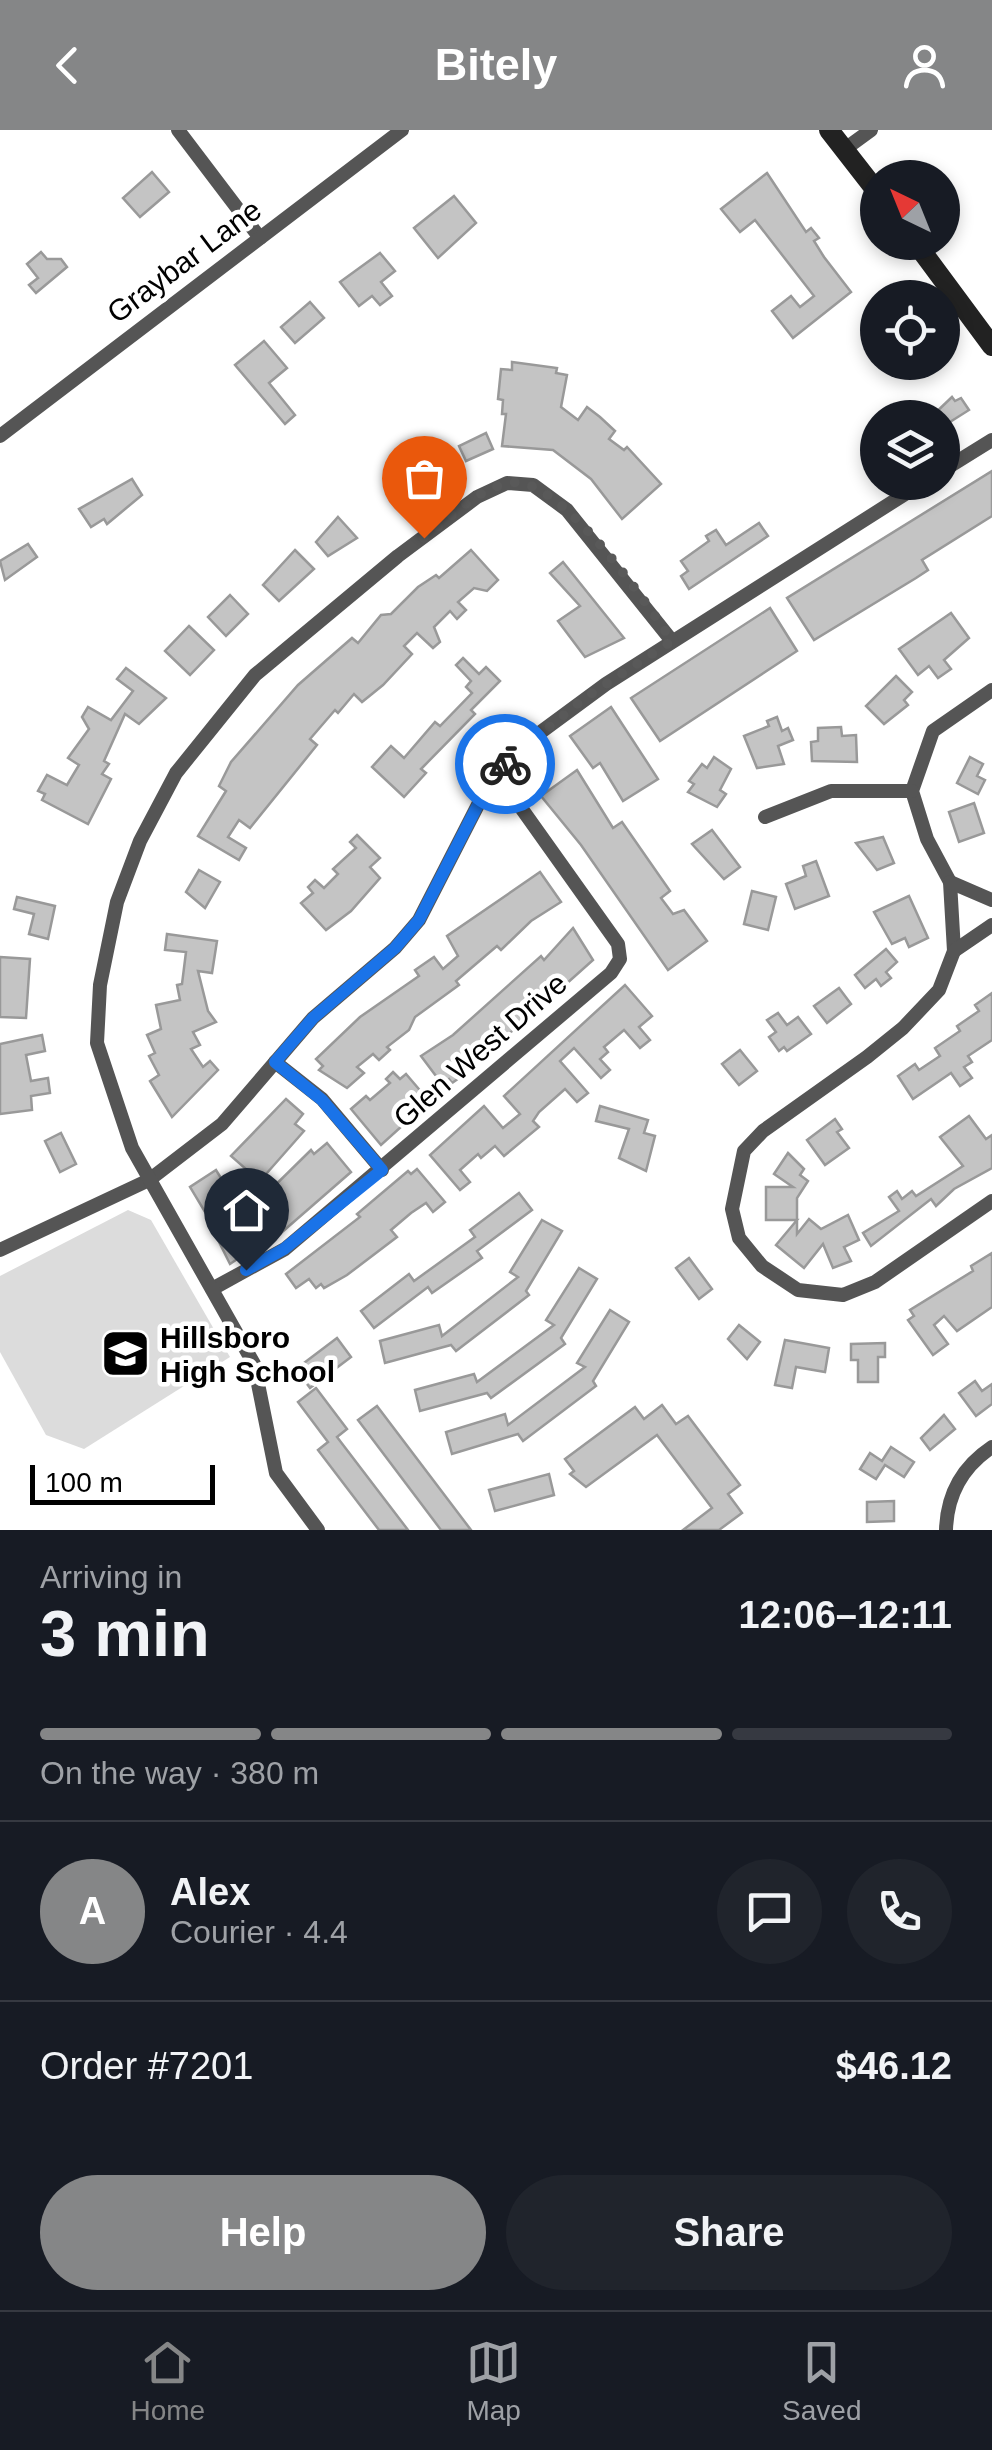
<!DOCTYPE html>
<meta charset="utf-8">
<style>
:root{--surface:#171b24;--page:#20242c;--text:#f1f3f6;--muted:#9ea1a6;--line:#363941;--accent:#858687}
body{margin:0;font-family:Arial,sans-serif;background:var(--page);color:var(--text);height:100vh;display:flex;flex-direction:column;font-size:38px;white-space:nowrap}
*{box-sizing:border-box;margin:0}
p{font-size:32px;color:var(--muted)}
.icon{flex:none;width:55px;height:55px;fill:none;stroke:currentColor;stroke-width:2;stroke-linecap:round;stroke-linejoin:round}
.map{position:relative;height:1400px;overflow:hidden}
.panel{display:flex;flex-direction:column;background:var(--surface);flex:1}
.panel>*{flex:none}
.needle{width:65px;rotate:317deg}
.buttons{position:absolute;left:860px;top:30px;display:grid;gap:20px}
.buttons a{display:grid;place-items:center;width:100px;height:100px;border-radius:50%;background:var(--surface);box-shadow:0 5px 15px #0003;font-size:50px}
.scale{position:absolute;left:30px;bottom:25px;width:185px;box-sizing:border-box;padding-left:10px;border:5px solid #000;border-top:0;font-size:28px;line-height:35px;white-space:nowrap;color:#000;-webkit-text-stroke:8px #fff;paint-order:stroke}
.pin{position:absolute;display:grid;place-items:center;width:85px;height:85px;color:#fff;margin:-102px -42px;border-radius:50% 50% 50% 0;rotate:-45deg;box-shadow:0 0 10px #0007}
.pin .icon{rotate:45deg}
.courier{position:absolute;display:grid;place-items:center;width:100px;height:100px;margin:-50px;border:8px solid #1a73e8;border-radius:50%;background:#fff;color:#222;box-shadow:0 2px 12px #0007}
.head em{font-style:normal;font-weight:700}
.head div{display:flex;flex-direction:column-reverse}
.head{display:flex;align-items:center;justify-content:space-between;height:170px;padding:0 40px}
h1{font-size:65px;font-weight:700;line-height:75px}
.bar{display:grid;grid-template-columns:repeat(4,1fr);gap:15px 10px;align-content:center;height:120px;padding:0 40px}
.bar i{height:12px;border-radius:8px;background:var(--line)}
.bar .on{background:var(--accent)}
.bar p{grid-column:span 4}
.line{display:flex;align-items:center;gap:25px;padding:0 40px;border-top:2px solid var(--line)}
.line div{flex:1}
.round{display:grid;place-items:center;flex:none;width:105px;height:105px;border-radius:52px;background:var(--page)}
.primary-button{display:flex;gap:20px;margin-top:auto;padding:20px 40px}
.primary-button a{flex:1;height:115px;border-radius:60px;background:var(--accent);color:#fff;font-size:40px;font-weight:700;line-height:115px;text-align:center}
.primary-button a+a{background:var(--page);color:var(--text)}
header{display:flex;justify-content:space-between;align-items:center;height:130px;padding:0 40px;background:var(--accent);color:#fff;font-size:45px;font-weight:700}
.dock{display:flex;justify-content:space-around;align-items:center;height:140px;border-top:2px solid var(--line);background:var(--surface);font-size:28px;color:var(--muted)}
.dock a{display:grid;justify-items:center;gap:5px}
.dock .on{color:var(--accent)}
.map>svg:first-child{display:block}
.green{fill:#dcdcdc}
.building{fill:#c4c4c4;stroke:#999;stroke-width:2.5}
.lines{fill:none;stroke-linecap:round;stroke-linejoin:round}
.street{stroke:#555;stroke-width:14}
.secondary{stroke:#222;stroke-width:20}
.done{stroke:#595959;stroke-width:10;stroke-dasharray:0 18}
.route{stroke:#1a73e8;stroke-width:12}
.labels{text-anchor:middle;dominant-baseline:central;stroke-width:9;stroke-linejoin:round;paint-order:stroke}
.street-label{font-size:30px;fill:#000;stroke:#fff}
.poi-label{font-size:30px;font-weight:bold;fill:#000;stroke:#fff;text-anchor:start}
</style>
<header><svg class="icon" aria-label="back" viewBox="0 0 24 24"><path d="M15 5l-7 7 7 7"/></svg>Bitely<svg class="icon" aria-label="person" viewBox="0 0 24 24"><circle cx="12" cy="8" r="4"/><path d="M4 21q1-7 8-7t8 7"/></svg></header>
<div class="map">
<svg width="992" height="1400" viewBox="0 0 992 1400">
<rect width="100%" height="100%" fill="#fff"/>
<polygon class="green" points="128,1080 151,1090 230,1227 84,1319 46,1305 0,1222 0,1146"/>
<g class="building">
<polygon points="152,42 169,62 140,87 123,68"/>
<polygon points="767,43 806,102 811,98 819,108 814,111 824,127 851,162 793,208 772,181 791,166 800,177 814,166 755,90 740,102 721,79"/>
<polygon points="454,66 476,93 438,128 414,98"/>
<polygon points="41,122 47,129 61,129 67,137 36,163 29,155 38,148 27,134"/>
<polygon points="380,123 395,141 381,152 392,166 380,175 372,166 359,176 340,152"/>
<polygon points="310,172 324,188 295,213 281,197"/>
<polygon points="264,211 287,238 269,253 295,285 285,294 235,235"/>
<polygon points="512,232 557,238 556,243 567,245 561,277 578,290 587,277 600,287 615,301 609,309 624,320 627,317 661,354 622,389 591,349 553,320 502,316 506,284 502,284 503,270 498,269 501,239 512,240"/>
<polygon points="952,267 955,271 961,268 969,280 942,297 942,288 930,288"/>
<polygon points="486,303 493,319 466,331 459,316"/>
<polygon points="431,326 446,344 425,363 411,347"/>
<polygon points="992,341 992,386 922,430 928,440 916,448 814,510 787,468"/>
<polygon points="132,349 142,365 107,394 104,389 91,397 79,379"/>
<polygon points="338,387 357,408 328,426 316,412"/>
<polygon points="759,393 768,406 689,459 681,446 688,441 681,431 709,411 706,406 716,400 726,415"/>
<polygon points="28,414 37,427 5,450 0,431"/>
<polygon points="295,420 314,439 279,471 263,455"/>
<polygon points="471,420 498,450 487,461 474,458 458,472 466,480 457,489 450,481 434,497 440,512 433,518 417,503 404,516 412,524 383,555 362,572 354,564 338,583 335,580 310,609 317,615 250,698 239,690 228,707 246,718 239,730 198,706 226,661 219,656 231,632 298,555 352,508 358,513 381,485 391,484 418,457 436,445 439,448"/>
<polygon points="563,432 624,508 585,527 558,491 580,476 550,443"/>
<polygon points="230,465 248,484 226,506 208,487"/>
<polygon points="770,478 797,521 660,611 631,568"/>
<polygon points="951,483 969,508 944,530 951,539 938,548 929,536 918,545 899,519"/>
<polygon points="189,496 214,520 190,545 165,521"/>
<polygon points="463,528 479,544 486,537 500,551 471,580 475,584 421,639 426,643 404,667 372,637 391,616 404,628 435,592 440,596 472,563 466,557 471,551 456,535"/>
<polygon points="126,538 166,568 139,594 125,584 104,631 109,634 102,644 111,649 88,694 42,670 45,664 38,661 47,645 67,655 79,635 68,628 89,599 82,587 88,577 111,590 133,561 117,549"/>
<polygon points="896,546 912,562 904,570 908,575 884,594 866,576"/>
<polygon points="611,577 658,649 623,671 600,633 593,638 570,606"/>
<polygon points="777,587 782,601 788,598 793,610 778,616 784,634 757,638 744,606 769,596 767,591"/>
<polygon points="841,597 842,606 856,605 857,632 812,631 811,612 818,611 818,598"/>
<polygon points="714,627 731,639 720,660 726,664 717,677 688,662 694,654 689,651 702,634 707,638"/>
<polygon points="970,627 983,634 977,646 985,650 978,664 957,653"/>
<polygon points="577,640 613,698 622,692 670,761 661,768 673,784 684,780 707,811 668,840 581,715 541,666"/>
<polygon points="974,673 984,703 959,712 949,682"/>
<polygon points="712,700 740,737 724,749 692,714"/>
<polygon points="357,705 380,728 370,737 380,748 351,781 326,800 301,773 313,763 308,757 315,750 324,758 338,744 333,739 356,718 350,712"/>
<polygon points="883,707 894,733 877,740 856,713"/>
<polygon points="816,731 829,766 795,779 786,754 806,746 803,736"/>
<polygon points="199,740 220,752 205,778 186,762"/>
<polygon points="540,742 561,772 531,791 501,820 497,816 456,851 459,855 415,887 409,900 387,917 390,920 379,930 373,924 357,937 364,943 347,958 319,940 323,936 316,929 360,887 419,846 415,840 434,827 443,839 458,826 447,806"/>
<polygon points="752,761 776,767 768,800 744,794"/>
<polygon points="909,766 928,808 909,817 905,808 892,814 874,782"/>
<polygon points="17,767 55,776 48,809 29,804 34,784 14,779"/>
<polygon points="573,798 593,830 546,872 540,866 524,879 529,885 472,939 452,953 449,949 442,954 421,926 453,905 541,826 544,830"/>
<polygon points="167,804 217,811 212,843 198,841 208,881 216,892 193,902 200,915 191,919 203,937 210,931 218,940 172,987 150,951 159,945 149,926 155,923 147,905 161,899 156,875 180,870 177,855 182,854 186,822 165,820"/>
<polygon points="886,819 897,832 886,842 891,848 881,856 876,849 865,858 855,845"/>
<polygon points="0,827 30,829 26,888 0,887"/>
<polygon points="625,855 652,886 639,897 650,910 640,918 624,900 604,917 608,922 600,929 610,940 601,948 574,918 560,931 588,963 577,972 565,959 539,982 533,991 539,997 504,1026 495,1016 481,1028 478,1024 460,1040 470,1052 460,1060 430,1025 484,976 503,998 520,984 504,966"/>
<polygon points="839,858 851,874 827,893 814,876"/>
<polygon points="992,863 992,910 968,926 972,932 964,937 972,948 960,956 951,943 913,969 898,946 915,934 919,940 940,926 935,918 960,901 957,896 979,881 975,875"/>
<polygon points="778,883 787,895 798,887 811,904 787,921 784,917 779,921 769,907 776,902 767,890"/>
<polygon points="42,905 45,921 26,925 31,951 48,948 50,963 31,966 32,980 0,984 0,914"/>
<polygon points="740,920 757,941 739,955 722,934"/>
<polygon points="393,942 400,949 406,944 424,965 418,970 423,977 381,1015 351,979 366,966 370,970 390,953 386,949"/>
<polygon points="286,969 303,984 295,994 304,1001 259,1052 256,1049 225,1069 252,1119 230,1134 213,1100 222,1094 212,1077 205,1082 190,1057 216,1040 224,1053 246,1039 231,1026"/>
<polygon points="600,976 648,990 644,1003 655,1006 646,1041 619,1028 629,999 596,991"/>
<polygon points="969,986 986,1009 992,1005 992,1038 954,1059 936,1076 931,1069 871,1116 863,1103 899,1081 889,1067 897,1061 902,1069 912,1061 916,1066 963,1036 940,1007"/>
<polygon points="835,989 842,999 837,1002 849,1018 825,1035 807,1010"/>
<polygon points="61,1003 76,1034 60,1042 45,1011"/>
<polygon points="327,1013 351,1042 273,1110 249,1081 311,1020 314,1024"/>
<polygon points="788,1023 804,1039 800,1045 808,1051 797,1068 797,1104 809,1089 821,1099 848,1085 859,1110 844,1117 851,1131 833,1138 823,1114 804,1138 776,1115 797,1090 766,1090 766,1057 793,1057 774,1044"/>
<polygon points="417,1039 445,1072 433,1082 426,1073 411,1083 391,1100 397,1107 347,1145 324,1158 321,1154 316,1158 309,1149 296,1158 286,1144 360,1087 357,1084 408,1041 411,1044"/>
<polygon points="519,1063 532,1080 477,1121 482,1128 432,1163 428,1157 374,1198 361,1181 409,1144 414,1151 475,1107 470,1100"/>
<polygon points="542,1090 562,1101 526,1161 529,1165 456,1221 451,1215 385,1233 380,1211 439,1195 442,1206 518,1147 510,1142"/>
<polygon points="992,1123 992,1177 957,1201 944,1186 934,1195 948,1214 933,1225 908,1190 914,1186 910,1180 973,1141 971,1136"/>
<polygon points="689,1128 712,1159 699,1169 676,1138"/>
<polygon points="579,1138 597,1149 561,1208 565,1214 491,1268 487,1263 420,1281 415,1260 474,1244 477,1252 554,1195 546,1190"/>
<polygon points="610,1180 629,1192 593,1251 596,1256 523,1311 518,1304 452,1324 446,1302 505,1284 508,1295 585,1237 577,1233"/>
<polygon points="739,1195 760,1212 747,1229 728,1209"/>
<polygon points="337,1208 351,1227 310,1258 296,1239"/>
<polygon points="785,1210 829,1218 825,1242 796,1237 792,1258 775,1255"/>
<polygon points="885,1213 885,1227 878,1227 878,1252 858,1252 858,1230 851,1230 851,1214"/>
<polygon points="975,1251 982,1261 992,1254 992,1274 976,1286 959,1263"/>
<polygon points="316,1258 347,1299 337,1307 408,1400 379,1400 318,1320 328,1312 298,1272"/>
<polygon points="662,1275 676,1294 688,1286 740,1355 728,1364 742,1383 719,1400 683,1400 712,1378 657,1305 586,1357 570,1344 574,1341 565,1329 635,1277 644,1289"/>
<polygon points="377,1276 471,1400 441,1400 358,1290"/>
<polygon points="944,1285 955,1299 930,1320 921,1308"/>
<polygon points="891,1317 914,1332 904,1347 885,1335 876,1349 860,1339 870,1323 882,1331"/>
<polygon points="549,1344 554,1365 495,1381 489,1360"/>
<polygon points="894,1371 894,1391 867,1392 867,1372"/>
</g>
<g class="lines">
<g class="street">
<polyline points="178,0 260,108"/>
<polyline points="845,19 871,0"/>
<polyline points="0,306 402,0"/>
<polyline points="942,341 992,310"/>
<polyline points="992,560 933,601 912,661 927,709 950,752 954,821 939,860 903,898 867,927 763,1001 744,1021 732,1079 739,1108 762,1136 798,1160 843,1165 875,1152 992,1071"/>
<polyline points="765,687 831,661 912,661"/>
<polyline points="950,752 992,770"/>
<polyline points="954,821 992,795"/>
<polyline points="275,932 322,969 382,1040"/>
<polyline points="0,1120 149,1050 222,994 313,888 395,818 419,790 482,667 503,636 530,610 606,554 924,352"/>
<polyline points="212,1159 285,1119 611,843 620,829 618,814 497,644"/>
<polyline points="318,1400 276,1343 254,1234 132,1018 97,913 100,855 117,772 140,711 176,643 255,545 398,426 477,367 507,353 533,355 567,380 672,511"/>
<path d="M 946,1400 C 947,1364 962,1337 992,1317"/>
</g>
<g class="secondary">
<polyline points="829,0 878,63"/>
<polyline points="915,112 992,216"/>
</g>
</g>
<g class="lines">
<path class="done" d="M 424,408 C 449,389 477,359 509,353 C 558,342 647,474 672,511 L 583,569 L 505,634"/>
<polyline class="route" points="246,1140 284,1119 382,1040 322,970 275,932 313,888 395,818 419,790 482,667 505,634"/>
</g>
<defs>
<symbol id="school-square" viewBox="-11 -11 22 22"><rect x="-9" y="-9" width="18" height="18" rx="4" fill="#000" stroke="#fff"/><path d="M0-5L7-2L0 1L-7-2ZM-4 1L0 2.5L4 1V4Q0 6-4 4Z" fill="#fff"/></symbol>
</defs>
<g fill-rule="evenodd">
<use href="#school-square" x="98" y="1196" width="55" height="55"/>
</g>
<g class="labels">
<g class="street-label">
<text transform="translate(184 131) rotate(-37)">Graybar Lane</text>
<text transform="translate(480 920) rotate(-41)">Glen West Drive</text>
</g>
<g class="poi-label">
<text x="160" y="1207">Hillsboro<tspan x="160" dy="34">High School</tspan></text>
</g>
</g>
</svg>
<div class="buttons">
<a><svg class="needle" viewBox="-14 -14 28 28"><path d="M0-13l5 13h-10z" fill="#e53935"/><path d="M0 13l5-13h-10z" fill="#9ea1a6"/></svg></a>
<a><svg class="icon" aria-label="locate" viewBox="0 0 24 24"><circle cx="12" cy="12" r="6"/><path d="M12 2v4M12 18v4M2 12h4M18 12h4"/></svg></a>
<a><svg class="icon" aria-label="layers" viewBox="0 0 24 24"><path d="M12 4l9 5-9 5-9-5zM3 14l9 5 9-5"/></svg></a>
</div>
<div class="scale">100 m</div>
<div class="pin" style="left:424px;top:408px;background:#ea580c"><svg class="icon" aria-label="bag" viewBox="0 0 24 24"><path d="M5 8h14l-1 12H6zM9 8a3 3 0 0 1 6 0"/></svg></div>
<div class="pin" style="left:246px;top:1140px;background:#1f2937"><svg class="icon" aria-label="home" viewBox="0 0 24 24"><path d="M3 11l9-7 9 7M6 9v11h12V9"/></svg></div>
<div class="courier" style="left:505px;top:634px"><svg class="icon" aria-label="bike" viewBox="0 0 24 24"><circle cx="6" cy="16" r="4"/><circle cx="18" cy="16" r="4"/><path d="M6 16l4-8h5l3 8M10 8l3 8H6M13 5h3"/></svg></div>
</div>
<section class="panel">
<div class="head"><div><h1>3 min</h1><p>Arriving in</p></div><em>12:06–12:11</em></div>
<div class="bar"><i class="on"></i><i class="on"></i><i class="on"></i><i></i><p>On the way · 380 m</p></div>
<div class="line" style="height:180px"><b class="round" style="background:var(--accent);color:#fff">A</b><div><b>Alex</b><p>Courier · 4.4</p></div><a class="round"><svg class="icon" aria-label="chat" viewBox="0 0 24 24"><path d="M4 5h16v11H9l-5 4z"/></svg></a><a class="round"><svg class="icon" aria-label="phone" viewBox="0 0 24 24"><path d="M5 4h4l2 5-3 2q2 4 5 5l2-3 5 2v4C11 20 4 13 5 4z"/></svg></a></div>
<div class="line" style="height:130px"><div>Order #7201</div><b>$46.12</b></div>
<div class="primary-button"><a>Help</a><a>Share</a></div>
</section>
<nav class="dock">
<a class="on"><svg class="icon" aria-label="home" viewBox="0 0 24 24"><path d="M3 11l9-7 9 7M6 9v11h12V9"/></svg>Home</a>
<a><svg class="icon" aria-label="map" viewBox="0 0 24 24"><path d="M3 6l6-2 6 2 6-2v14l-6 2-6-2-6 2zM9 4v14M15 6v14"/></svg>Map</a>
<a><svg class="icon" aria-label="saved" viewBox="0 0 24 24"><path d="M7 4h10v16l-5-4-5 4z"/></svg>Saved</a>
</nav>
